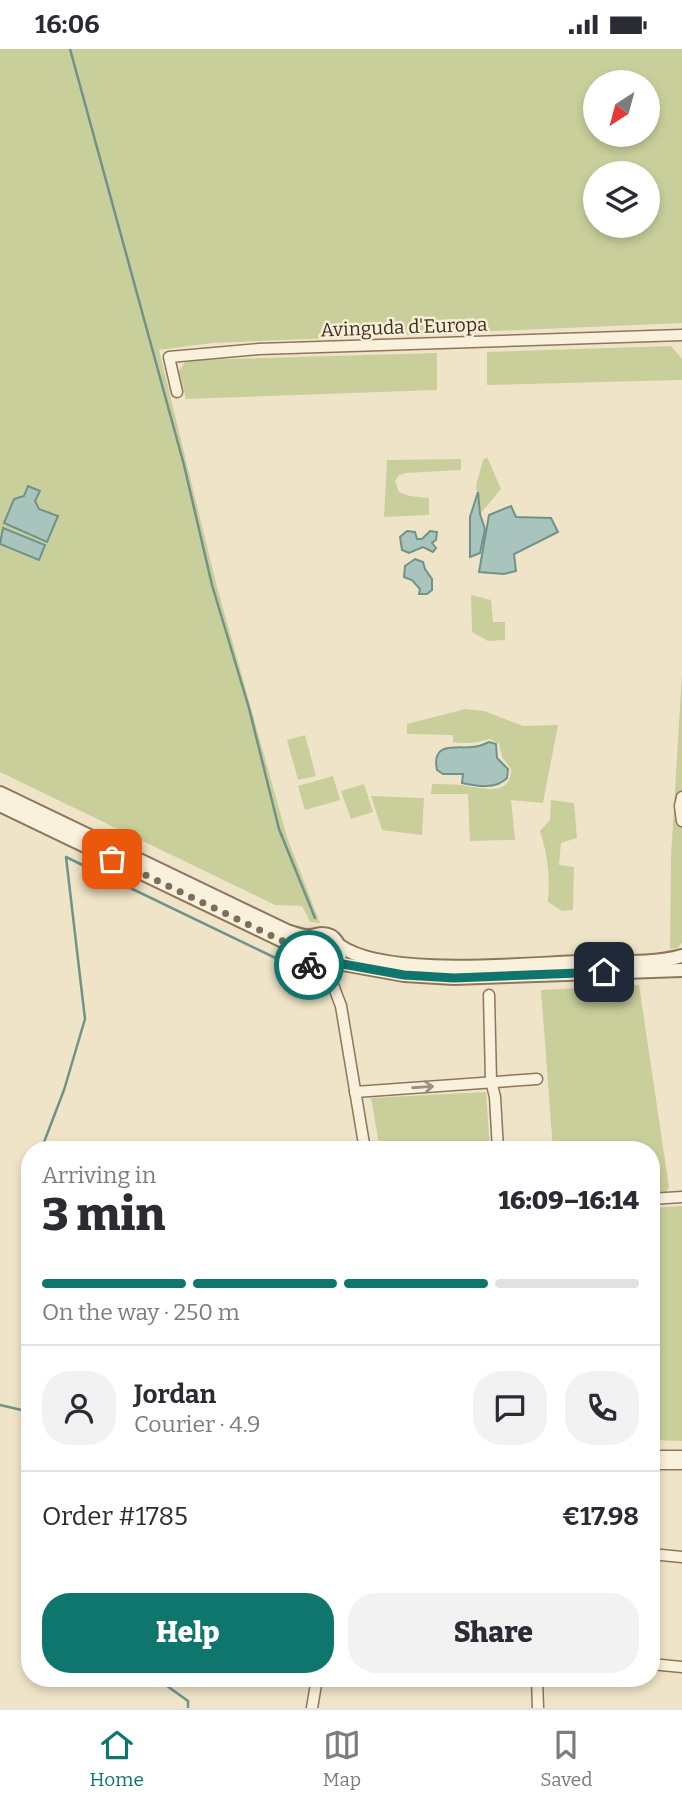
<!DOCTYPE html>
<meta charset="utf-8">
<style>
:root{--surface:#fff;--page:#f2f2f3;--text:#2b2b33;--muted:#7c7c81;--line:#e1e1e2;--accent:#0f766e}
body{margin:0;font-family:Bitter,serif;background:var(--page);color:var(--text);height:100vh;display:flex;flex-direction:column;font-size:26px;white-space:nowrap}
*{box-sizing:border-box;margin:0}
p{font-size:23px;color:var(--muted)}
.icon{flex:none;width:38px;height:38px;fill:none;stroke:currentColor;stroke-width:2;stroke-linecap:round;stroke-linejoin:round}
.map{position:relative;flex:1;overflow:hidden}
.side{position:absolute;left:21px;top:1092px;width:639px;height:546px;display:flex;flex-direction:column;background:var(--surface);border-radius:28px;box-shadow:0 4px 10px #0003}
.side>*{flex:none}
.needle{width:46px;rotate:216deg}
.fabs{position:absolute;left:583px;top:21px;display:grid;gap:14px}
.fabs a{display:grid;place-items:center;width:77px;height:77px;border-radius:50%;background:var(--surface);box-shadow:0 4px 10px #0003;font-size:35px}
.pin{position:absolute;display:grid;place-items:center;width:60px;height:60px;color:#fff;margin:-30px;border-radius:14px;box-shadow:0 4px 10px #0006}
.courier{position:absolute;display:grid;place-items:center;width:70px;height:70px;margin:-35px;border:5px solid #0f766e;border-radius:50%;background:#fff;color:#222;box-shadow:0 2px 9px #0007}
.head em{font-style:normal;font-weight:800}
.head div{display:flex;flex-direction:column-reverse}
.head{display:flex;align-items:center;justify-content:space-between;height:119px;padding:0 21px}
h1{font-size:46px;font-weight:800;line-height:52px}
.bar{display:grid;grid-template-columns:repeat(4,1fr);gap:10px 7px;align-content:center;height:84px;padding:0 21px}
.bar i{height:9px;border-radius:5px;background:var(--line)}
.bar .on{background:var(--accent)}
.bar p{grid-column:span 4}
.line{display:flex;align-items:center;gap:18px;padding:0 21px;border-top:2px solid var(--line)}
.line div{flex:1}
.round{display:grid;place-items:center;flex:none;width:74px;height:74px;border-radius:28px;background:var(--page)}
.action{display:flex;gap:14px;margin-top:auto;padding:14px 21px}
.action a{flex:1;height:80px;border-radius:28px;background:var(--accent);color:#fff;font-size:28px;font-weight:800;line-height:80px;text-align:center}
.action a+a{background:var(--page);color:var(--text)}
.status{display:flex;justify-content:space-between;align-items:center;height:49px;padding:0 35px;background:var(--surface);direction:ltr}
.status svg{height:19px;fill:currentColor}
.tab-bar{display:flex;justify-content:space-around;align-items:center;height:98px;border-top:2px solid var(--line);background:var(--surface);font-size:19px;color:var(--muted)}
.tab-bar a{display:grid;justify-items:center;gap:4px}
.tab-bar .on{color:var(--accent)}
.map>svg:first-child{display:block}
.green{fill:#c9cf9b;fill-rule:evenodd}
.water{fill:#a9c4bc;stroke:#6f938a;stroke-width:2}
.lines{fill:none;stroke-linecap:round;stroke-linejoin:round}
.stream{stroke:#6f938a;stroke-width:2.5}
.minor-casing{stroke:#8d765c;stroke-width:13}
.tertiary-casing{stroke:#8d765c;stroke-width:16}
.minor{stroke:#faf1dc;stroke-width:10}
.tertiary{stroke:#faf1dc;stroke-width:12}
.oneway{stroke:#9c907e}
.done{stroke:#7c6e5b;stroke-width:7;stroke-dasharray:0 12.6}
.route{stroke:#0f766e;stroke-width:9}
.labels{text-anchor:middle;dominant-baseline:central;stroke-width:5;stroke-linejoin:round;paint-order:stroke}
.street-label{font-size:19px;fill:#3d2e20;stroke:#f7eed8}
</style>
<div class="status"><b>16:06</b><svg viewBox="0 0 49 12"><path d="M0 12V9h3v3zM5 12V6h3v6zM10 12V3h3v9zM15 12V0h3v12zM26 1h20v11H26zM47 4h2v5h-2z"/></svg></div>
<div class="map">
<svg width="682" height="1659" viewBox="0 0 682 1659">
<rect width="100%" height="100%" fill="#f0e4c8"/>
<g class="green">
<path d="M 0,0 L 682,0 L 682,274 L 212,294 L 159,301 L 216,534 L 287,788 L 320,874 L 310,873 L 302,857 L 275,856 L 0,723 ZM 595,33 L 648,33 L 648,86 L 595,86 ZM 595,124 L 648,124 L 648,177 L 595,177 Z"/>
<polygon points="671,297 682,310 682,331 487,336 487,303"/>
<polygon points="437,304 437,341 186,350 179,322 185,313 191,311"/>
<polygon points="487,408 501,440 480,465 476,436 483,411"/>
<polygon points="461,410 461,421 406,424 399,426 395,432 399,443 410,447 429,449 429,466 384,468 387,411"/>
<polygon points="471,546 491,551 493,573 505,573 505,591 488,592 472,583"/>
<polygon points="682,624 682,893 678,899 670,900 671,808"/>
<path d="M 465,660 L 484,662 L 523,677 L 558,676 L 543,754 L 511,751 L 515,791 L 470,792 L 468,745 L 431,745 L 432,735 C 441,735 451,735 461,736 C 479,738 511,750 511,720 L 502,708 L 499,695 L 490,690 C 476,694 467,695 453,693 L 453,686 L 407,685 L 407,675 Z"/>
<polygon points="305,686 316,727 298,731 287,691"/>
<polygon points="333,727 340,751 305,761 298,737"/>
<polygon points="364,735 373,763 351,770 341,742"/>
<polygon points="371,747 424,749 422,786 382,781"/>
<path d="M 551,751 L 574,754 L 577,789 L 561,794 L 559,816 L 574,818 L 573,861 L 562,862 L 548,853 C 550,828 548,806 540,782 L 550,771 Z"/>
<polygon points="639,936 669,1138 665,1145 651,1145 651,1101 553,1101 541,941"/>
<polygon points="486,1043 490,1101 380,1101 371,1049"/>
<polygon points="682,1157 682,1392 651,1391 651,1159"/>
</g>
<g class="water">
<polygon points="28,437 40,442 35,452 39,460 58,467 47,493 4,474 14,450 24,447"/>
<polygon points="478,443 480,465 485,480 480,504 470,508 470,468"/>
<polygon points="511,457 516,468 551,469 558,483 514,505 516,522 504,525 479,523 489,466"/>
<polygon points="3,479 45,496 39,511 0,495"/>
<polygon points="407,482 415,483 417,490 422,490 430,482 437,483 436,491 432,494 436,499 433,503 423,498 409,504 402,501 400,488"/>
<polygon points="415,510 423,513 425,520 432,530 432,541 427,545 419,545 420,540 412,531 404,528 405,517"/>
<path d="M 489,693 L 496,695 L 497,709 L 508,720 L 507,729 C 495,741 477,737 462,734 L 463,725 L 443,725 L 437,721 C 431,692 456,700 472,698 C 479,698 483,696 489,693 Z"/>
</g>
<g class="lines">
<g class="stream">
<polyline points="70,0 184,416 212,536 249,659 279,780 315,869"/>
<polyline points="41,1101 64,1041 85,970 66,808 288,915"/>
<polyline points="0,1356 30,1363"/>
<polyline points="156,1629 188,1652 188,1659"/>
</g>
<defs>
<g id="minor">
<polyline points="177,343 169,308 259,300 682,286"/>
<polyline points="682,748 680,757 682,772"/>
<polyline points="333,918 330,928 341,957 365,1101"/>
<polyline points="489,946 491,1032 495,1048 498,1101"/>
<polyline points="355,1043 537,1030"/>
<polyline points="651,1150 682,1148"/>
<polyline points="651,1407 682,1407"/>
<polyline points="651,1415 682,1415"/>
<polyline points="651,1505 682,1508"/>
<polyline points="651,1615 682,1618"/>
<polyline points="537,1629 538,1659"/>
<polyline points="312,1659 317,1629"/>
</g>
<g id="tertiary">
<path d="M 0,744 L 287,882 C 294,884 303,888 310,887 C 314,887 318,885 322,885 C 336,885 342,898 339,910 L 329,920 L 317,921 L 310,917 L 297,901 L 283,892 L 0,756"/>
<path d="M 340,897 C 386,929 522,915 580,913 C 612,912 650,916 682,907"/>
<polyline points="337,914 404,926 454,929 682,921"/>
</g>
</defs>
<use href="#minor" class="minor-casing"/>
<use href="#tertiary" class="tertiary-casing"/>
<use href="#minor" class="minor"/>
<use href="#tertiary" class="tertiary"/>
</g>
<defs><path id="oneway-shaft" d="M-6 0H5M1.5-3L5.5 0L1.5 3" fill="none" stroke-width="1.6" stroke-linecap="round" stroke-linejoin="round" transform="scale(1.75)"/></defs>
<use class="oneway" href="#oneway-shaft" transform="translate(423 1038) rotate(-4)"/>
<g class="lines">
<polyline class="done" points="112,810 291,896 304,906 309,916"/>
<path class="route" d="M 309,916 C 319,924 329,923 337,914 L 404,926 L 454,929 L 604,923"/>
</g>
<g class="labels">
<g class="street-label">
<text transform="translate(404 278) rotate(-2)">Avinguda d'Europa</text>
</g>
</g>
</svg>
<div class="fabs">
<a><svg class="needle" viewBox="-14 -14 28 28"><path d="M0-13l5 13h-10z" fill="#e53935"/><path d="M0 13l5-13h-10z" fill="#7c7c81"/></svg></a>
<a><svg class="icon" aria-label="layers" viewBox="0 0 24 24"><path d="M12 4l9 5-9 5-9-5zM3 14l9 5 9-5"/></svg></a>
</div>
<div class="pin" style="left:112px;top:810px;background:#ea580c"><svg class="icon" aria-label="bag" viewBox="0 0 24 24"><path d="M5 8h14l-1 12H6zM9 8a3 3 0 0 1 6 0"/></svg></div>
<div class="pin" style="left:604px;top:923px;background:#1f2937"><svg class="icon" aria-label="home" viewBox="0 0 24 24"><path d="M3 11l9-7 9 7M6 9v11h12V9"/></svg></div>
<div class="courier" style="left:309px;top:916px"><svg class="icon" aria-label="bike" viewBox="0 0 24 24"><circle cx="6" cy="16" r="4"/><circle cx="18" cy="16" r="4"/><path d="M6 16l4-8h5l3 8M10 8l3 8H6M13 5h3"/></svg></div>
<section class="side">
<div class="head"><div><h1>3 min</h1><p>Arriving in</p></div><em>16:09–16:14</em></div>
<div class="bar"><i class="on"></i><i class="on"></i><i class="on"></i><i></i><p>On the way · 250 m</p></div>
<div class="line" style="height:126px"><a class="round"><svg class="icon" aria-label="person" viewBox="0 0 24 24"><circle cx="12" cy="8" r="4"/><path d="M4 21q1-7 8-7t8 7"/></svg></a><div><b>Jordan</b><p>Courier · 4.9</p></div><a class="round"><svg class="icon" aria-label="chat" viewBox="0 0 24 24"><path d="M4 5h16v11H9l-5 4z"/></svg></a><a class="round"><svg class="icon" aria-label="phone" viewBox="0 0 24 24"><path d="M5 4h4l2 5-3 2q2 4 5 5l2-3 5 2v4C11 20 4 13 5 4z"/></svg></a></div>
<div class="line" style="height:91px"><div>Order #1785</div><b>€17.98</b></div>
<div class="action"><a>Help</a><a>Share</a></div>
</section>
</div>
<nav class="tab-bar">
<a class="on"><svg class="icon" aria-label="home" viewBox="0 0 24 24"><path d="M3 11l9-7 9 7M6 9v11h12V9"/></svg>Home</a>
<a><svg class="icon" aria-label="map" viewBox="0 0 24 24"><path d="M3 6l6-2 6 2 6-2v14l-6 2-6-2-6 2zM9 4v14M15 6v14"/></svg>Map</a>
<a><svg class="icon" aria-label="saved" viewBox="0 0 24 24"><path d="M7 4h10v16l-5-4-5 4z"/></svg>Saved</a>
</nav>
